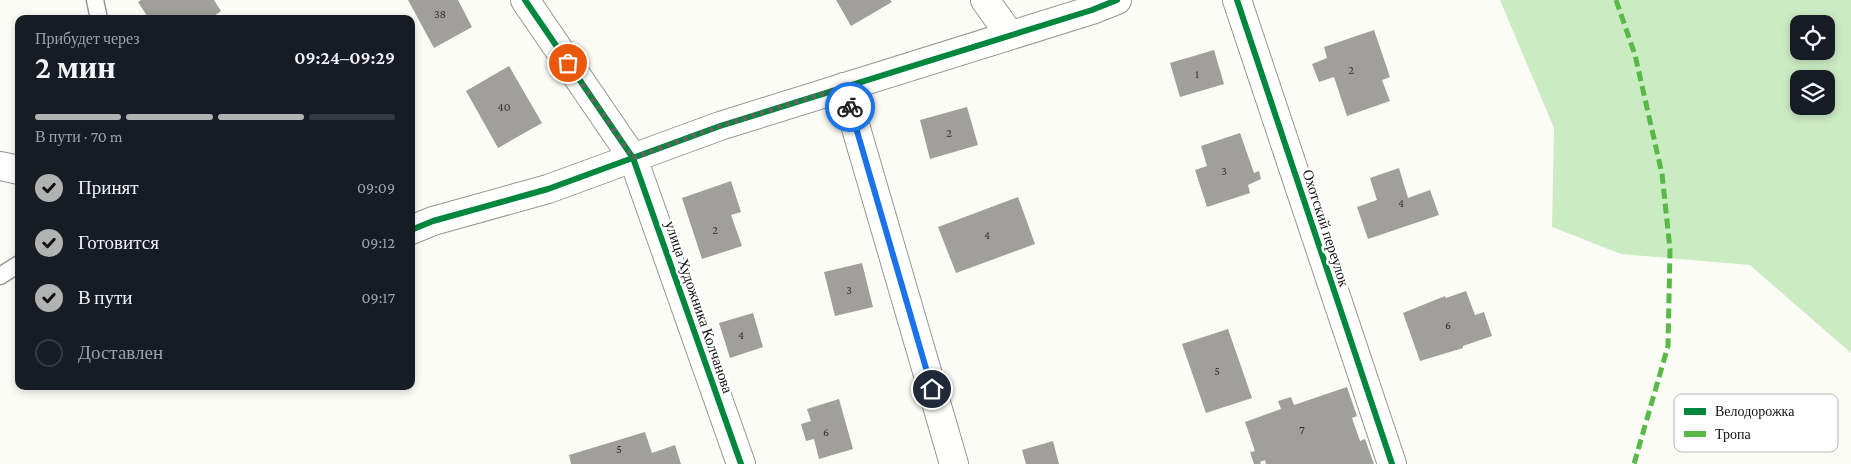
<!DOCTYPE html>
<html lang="ru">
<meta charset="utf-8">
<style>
:root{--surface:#171b24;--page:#242831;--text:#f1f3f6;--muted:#9ea1a6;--line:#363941;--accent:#b1b2b2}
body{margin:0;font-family:"Crimson Pro",serif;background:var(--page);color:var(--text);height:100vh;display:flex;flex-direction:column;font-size:19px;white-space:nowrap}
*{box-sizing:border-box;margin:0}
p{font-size:16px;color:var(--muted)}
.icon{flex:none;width:28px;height:28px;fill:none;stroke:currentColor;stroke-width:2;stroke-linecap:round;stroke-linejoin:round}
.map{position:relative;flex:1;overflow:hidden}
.details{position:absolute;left:15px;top:15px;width:400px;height:375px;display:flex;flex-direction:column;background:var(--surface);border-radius:10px;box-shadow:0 2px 8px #0003}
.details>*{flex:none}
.buttons{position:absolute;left:1790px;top:15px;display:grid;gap:10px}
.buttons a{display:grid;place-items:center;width:45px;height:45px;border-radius:10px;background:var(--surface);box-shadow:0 2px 8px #0003;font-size:25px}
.pin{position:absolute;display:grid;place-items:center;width:42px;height:42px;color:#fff;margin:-21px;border:2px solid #fff;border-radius:50%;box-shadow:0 1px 5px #0007}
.courier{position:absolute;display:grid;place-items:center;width:50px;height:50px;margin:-25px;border:4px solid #1a73e8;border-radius:50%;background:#fff;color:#222;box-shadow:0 1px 6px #0007}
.summary em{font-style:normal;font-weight:600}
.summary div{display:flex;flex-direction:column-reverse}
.summary{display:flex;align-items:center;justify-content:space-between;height:85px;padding:0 20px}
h1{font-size:32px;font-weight:600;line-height:38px}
.bar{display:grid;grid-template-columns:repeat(4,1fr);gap:8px 5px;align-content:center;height:60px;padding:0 20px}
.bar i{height:6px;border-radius:4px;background:var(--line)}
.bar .selected{background:var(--accent)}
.bar p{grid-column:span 4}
ol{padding:0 20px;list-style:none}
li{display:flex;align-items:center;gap:15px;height:55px}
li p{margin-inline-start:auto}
li .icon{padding:5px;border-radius:50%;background:var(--accent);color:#111;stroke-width:4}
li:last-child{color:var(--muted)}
li i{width:28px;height:28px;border:2px solid var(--line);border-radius:50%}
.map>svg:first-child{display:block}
.forest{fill:#cbebc3;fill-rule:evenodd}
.building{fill:#a09f9b}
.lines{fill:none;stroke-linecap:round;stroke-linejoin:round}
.lane-casing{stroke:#969694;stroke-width:19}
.street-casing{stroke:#969694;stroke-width:30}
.lane{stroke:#fffffe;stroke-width:16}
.street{stroke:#fffffe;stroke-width:28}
.quiet{stroke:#58b947;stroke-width:5;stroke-dasharray:10 5;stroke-linecap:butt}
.cycleway-casing{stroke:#fff;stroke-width:9}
.cycleway{stroke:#00873e;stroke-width:6}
.done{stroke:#636360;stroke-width:5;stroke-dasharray:0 9}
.route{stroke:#1a73e8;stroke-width:6}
.labels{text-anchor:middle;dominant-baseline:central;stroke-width:5;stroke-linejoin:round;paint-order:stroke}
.number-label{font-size:12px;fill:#343433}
.street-label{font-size:15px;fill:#101010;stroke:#fff}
.key{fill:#fff;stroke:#b7b7b7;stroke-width:1}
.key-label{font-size:14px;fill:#101010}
</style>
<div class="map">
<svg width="1851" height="464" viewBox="0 0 1851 464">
<rect width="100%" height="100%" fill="#fcfcf6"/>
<path class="forest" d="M 1500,0 L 1851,0 L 1851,353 L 1750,265 L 1621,254 L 1552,227 L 1554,128 ZM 1799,24 L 1826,24 L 1826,51 L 1799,51 ZM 1799,79 L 1826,79 L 1826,106 L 1799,106 Z"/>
<g class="building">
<polygon points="141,0 214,0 221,11 210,19 149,19 138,2"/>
<polygon points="408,0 458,0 472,27 434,48"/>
<polygon points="836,0 890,0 892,2 851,26"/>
<polygon points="1374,30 1390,77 1382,80 1390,101 1347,116 1334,77 1319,82 1312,64 1327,58 1324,47"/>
<polygon points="1214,50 1224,84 1180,97 1170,63"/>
<polygon points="509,66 542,123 498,148 466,91"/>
<polygon points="967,107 978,145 930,159 920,120"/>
<polygon points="1240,133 1254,173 1259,171 1261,179 1248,185 1250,193 1207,207 1195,170 1207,166 1201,146"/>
<polygon points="1399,168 1408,198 1430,190 1439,215 1368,239 1357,207 1377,200 1370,178"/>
<polygon points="731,181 741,212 731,215 742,246 702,259 682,198"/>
<polygon points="1018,197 1035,244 956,273 938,227"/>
<polygon points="862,263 873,307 835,316 824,272"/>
<polygon points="1466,291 1475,315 1484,312 1492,336 1463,346 1463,348 1420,361 1403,313 1445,296 1446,298"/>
<polygon points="753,313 763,347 730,358 719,323"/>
<polygon points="1228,329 1252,398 1206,413 1182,344"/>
<polygon points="1347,387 1357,416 1352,418 1360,441 1365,439 1374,464 1266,464 1265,460 1260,462 1261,464 1254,464 1250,452 1255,451 1245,422 1281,409 1278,401 1291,397 1294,405"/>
<polygon points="839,399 853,449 819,459 814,439 806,441 801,424 811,421 807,409"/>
<polygon points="645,432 652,453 675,445 681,464 571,464 569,455"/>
<polygon points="1053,441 1059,464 1026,464 1022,450"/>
</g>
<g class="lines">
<defs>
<g id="lane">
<polyline points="95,0 99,19"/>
<polyline points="0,276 19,264"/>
</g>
<g id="street">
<polyline points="525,0 633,158 741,464"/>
<polyline points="985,0 1010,35"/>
<polyline points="1237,0 1392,464"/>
<polyline points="844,87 954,464"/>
<polyline points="0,166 19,170"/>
<polyline points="411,230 433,221 548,189 720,126 1092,10 1117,0"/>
</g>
</defs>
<use href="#lane" class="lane-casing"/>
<use href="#street" class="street-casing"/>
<use href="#lane" class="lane"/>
<use href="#street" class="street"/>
<polyline class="quiet" points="1616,0 1635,55 1662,174 1670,249 1668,346 1634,464"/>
<defs>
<g id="cycleway">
<polyline points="525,0 633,158 741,464"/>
<polyline points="1237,0 1392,464"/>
<polyline points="411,230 433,221 548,189 720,126 1092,10 1117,0"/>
</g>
</defs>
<use href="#cycleway" class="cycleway-casing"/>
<use href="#cycleway" class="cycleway"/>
</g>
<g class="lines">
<polyline class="done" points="568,63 633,158 720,126 844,87 850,107"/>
<polyline class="route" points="850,107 932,389"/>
</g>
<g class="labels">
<g class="number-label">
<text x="440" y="14">38</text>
<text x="1351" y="70">2</text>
<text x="1197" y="74">1</text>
<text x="504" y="107">40</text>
<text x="949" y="133">2</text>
<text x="1224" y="171">3</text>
<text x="1401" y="203">4</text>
<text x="715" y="230">2</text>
<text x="987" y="235">4</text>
<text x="849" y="290">3</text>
<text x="1448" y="325">6</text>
<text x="741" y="335">4</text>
<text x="1217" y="371">5</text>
<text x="1302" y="430">7</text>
<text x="826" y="432">6</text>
<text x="619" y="449">5</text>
</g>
<g class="street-label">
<text transform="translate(1326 228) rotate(72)">Охотский переулок</text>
<text transform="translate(699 307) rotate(71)">улица Художника Колчанова</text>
</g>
</g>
<rect x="1674" y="394" width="164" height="58" rx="8" class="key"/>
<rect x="1684" y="408" width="22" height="7" fill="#00873e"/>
<rect x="1684" y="431" width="22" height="6" fill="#58b947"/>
<g class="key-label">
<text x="1715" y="416">Велодорожка</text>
<text x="1715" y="439">Тропа</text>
</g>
</svg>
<div class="buttons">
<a><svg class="icon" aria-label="locate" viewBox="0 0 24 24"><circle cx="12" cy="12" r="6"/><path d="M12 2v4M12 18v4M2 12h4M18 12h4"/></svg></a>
<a><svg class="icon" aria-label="layers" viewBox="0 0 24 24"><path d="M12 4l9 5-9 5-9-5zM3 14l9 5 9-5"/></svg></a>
</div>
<div class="pin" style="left:568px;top:63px;background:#ea580c"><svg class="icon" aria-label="bag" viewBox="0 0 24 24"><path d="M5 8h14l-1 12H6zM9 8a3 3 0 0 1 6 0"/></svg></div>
<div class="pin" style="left:932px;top:389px;background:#1f2937"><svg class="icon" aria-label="home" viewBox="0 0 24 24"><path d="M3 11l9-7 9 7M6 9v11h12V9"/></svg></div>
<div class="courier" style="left:850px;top:107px"><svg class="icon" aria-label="bike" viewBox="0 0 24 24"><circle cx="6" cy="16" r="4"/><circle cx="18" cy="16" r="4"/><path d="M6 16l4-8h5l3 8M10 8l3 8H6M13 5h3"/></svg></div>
<section class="details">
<div class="summary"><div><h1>2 мин</h1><p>Прибудет через</p></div><em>09:24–09:29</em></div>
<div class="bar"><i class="selected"></i><i class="selected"></i><i class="selected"></i><i></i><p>В пути · 70 m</p></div>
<ol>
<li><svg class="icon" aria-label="check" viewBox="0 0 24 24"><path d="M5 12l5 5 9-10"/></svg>Принят<p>09:09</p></li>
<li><svg class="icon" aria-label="check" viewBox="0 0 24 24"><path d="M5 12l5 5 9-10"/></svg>Готовится<p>09:12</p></li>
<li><svg class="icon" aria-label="check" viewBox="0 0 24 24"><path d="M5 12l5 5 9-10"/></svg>В пути<p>09:17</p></li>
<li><i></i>Доставлен</li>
</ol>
</section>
</div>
